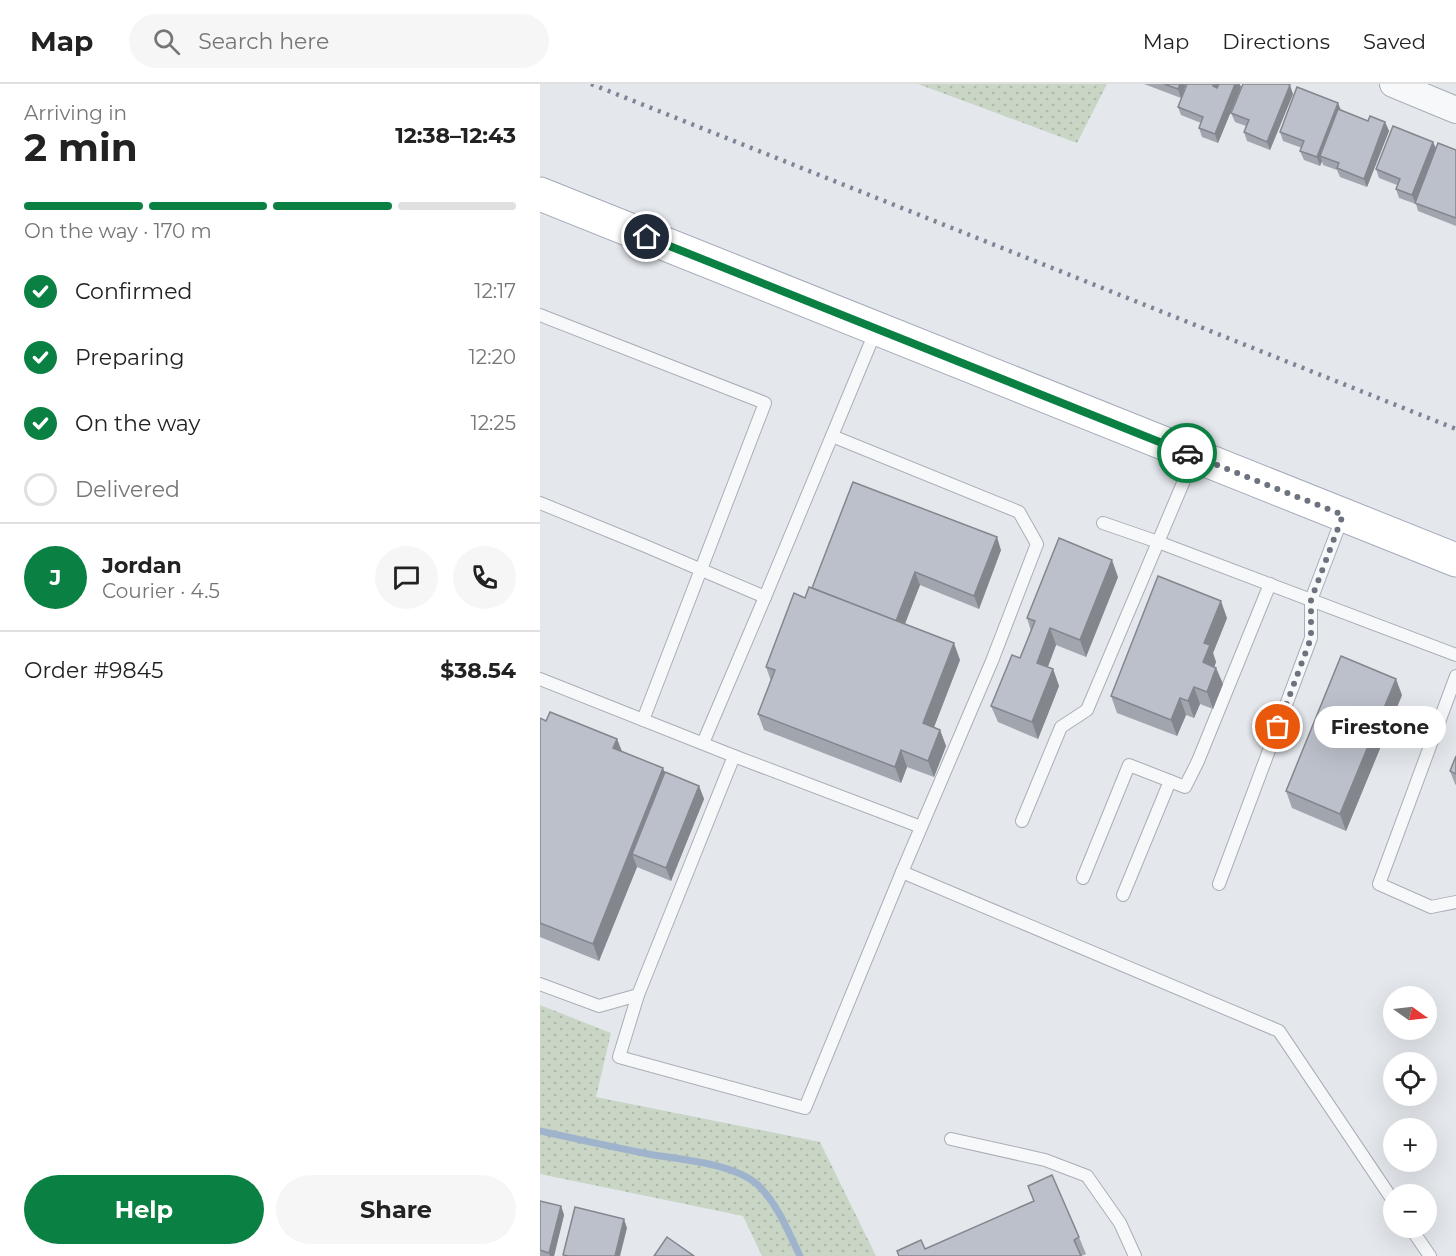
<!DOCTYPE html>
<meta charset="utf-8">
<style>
:root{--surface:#fff;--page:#f6f6f6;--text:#222;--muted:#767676;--line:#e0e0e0;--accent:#0b8043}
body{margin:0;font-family:Montserrat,sans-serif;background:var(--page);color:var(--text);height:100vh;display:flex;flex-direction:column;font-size:22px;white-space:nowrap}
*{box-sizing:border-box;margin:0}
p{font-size:20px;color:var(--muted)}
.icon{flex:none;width:33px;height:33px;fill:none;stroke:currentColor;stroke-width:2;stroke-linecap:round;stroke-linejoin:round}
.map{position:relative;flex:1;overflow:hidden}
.sheet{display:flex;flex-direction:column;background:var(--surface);width:540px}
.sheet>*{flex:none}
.needle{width:39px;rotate:104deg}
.controls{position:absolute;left:843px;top:902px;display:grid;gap:12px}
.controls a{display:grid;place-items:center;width:54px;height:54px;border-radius:50%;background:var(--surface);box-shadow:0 6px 24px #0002;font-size:30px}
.pin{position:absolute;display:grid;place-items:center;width:51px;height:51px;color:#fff;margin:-26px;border:3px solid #fff;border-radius:50%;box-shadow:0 2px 6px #0007}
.courier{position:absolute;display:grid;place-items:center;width:60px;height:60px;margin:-30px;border:4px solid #0b8043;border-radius:50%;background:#fff;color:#222;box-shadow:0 2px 8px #0007}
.bubble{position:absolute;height:42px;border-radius:21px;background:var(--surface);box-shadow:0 6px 24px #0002;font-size:20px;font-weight:700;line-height:42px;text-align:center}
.overview em{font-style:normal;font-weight:700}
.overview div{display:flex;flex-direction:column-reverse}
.overview{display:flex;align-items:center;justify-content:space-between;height:102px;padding:0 24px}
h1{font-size:39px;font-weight:700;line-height:45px}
.bar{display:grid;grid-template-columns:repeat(4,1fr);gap:9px 6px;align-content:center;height:72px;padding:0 24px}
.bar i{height:8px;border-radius:4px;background:var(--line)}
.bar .selected{background:var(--accent)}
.bar p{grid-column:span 4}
.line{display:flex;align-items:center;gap:15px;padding:0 24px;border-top:2px solid var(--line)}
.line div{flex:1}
.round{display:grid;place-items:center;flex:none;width:63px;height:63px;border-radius:32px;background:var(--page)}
ol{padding:0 24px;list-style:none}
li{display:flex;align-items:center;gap:18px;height:66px}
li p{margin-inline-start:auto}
li .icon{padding:6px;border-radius:50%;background:var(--accent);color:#fff;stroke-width:4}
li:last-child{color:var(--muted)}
li i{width:33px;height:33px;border:3px solid var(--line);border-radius:50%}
.primary-button{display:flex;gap:12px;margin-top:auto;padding:12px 24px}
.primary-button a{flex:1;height:69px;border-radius:36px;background:var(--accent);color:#fff;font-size:24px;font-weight:700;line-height:69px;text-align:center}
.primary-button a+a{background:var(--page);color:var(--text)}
header{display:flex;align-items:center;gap:36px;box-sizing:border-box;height:84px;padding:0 30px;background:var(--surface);border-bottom:2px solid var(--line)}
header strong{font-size:28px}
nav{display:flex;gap:33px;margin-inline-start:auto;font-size:21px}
.search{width:420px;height:54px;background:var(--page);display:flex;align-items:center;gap:15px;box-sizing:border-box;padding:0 21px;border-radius:33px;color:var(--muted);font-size:22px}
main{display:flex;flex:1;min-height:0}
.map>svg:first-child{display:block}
.green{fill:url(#green-dots)}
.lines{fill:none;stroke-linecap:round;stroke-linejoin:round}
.stream{stroke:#9fb4cc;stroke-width:7}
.service-casing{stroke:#a9aeb7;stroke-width:14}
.minor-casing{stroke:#a9aeb7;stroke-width:28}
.primary-casing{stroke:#a3abb8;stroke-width:35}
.service{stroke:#f7f8fa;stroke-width:12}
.minor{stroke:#f7f8fa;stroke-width:26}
.primary{stroke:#fff;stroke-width:33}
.rail{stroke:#7d8696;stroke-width:4.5;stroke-dasharray:3 6;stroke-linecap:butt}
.wall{fill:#a1a5ae}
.shaded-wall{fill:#83868d}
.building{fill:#bbc0ca;stroke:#83868d;stroke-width:1.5}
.done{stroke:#6c737f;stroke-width:6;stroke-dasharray:0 10.8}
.route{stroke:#0b8043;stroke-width:8}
</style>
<header>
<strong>Map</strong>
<div class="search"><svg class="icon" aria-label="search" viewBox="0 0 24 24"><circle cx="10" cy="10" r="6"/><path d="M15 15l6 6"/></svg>Search here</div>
<nav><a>Map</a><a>Directions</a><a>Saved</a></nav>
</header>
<main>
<section class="sheet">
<div class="overview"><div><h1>2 min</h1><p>Arriving in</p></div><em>12:38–12:43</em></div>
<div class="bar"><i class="selected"></i><i class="selected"></i><i class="selected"></i><i></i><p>On the way · 170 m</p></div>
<ol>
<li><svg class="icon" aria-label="check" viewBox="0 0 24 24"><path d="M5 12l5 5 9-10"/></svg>Confirmed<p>12:17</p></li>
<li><svg class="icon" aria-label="check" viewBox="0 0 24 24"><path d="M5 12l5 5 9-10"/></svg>Preparing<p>12:20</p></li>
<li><svg class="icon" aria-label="check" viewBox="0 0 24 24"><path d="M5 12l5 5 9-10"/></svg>On the way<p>12:25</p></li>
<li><i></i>Delivered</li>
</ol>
<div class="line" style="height:108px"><b class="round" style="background:var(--accent);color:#fff">J</b><div><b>Jordan</b><p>Courier · 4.5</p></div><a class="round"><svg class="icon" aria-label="chat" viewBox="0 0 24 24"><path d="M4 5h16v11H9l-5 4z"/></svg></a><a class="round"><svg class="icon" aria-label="phone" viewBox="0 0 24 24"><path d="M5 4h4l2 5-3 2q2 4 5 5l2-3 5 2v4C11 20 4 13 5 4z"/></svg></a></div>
<div class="line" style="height:78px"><div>Order #9845</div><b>$38.54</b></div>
<div class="primary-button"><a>Help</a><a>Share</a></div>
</section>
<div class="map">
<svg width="916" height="1172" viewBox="0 0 916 1172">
<defs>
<pattern id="green-dots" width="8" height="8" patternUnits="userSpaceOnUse" patternTransform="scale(1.5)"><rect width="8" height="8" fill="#c9d6c5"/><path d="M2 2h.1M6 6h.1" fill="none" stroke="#adb8ab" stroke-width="1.8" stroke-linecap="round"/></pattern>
</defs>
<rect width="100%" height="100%" fill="#e4e7ec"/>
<g class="green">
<polygon points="378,0 567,0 537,59"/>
<polygon points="0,921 71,949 56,1013 280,1058 336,1172 222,1172 203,1132 0,1090"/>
</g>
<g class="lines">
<path class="stream" d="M 0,1047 C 36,1055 72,1063 108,1070 C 141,1076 198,1079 221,1104 C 239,1123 249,1150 260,1172"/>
<defs>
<g id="service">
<polyline points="0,231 225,319 103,636"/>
<polyline points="0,419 103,461 225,513 163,659"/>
<polyline points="563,439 618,458 916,571"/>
<polyline points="225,513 336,246"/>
<polyline points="916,592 839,800 891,823 916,818"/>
<polyline points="0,595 194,672 98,911 59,922 0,900"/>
<polyline points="194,672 381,743"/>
<polyline points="482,737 521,643 547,626 654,373"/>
<polyline points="362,788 739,947 854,1118"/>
<polyline points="543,794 589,681 630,697"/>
<polyline points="679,800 771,554 771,516 803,432"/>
<polyline points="583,811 630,697 645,703 658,677 730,500"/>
<polyline points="98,911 79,973 265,1024 362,788 452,577 497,460 479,428 292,352"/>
<polyline points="411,1055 505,1076 547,1092 580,1139 595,1172"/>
<polyline points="870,1143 890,1172"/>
</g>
<polyline id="minor" points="853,0 916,26"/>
<polyline id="primary" points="0,110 916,476"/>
</defs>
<use href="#service" class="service-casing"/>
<use href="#minor" class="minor-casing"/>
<use href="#primary" class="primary-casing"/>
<use href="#service" class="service"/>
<use href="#minor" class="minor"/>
<use href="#primary" class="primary"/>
<polyline class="rail" points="51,0 916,345"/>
</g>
<g class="wall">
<polygon points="604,0 646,0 641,14"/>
<polygon points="701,3 678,59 662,53 659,44 661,39 641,31 638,23"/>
<polygon points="753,10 730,66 707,57 704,48 706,42 695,38 691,29"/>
<polygon points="798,19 801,26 828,37 845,38 849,47 827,103 800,93 797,86 783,81 782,77 780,82 764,76 760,67 762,64 743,57 740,48"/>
<polygon points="893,58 896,64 916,66 916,142 878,127 876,120 859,114 856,105 857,101 839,94 836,85"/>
<polygon points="461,466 439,525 380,501 364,540 420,576 394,643 400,646 406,662 394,693 367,683 361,699 224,646 218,630 231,597 226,583 265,514 272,504"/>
<polygon points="578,493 546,573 516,561 508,583 513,585 519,602 498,655 458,638 451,622 480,574 491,547 487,534"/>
<polygon points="687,534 673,569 676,578 674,583 676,584 683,600 673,625 660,620 654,634 646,631 637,652 577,629 571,612"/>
<polygon points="862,611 806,747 752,724 746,707"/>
<polygon points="0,634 6,637 77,655 82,667 125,688 159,702 164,715 131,797 97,783 59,877 0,853"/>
<polygon points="916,672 916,701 915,700 910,687"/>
<polygon points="488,1102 539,1153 546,1170 541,1172 385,1165 494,1117"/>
<polygon points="0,1117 21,1122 24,1131 14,1172 0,1172"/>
</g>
<g class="shaded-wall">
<polygon points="640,0 646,0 641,14 638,5"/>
<polygon points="673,0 680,0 676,11 673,2"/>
<polygon points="695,0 700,0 701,3 678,59 675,50"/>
<polygon points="750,1 753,10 730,66 727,58"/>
<polygon points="798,19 801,28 780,72 782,77 780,82 777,73"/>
<polygon points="845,38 849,47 827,103 824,95"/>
<polygon points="893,58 897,67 876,120 872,111"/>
<polygon points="457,453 461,466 439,525 434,512"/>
<polygon points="572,476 578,493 546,573 540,556"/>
<polygon points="375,488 380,501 360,553 355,540"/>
<polygon points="681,517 687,534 673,569 676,578 670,595 663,578 664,559"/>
<polygon points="510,544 516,561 503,595 497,579"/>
<polygon points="414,559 420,576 389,656 383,639"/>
<polygon points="676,584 683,600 673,625 667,608"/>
<polygon points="513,585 519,602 498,655 492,638"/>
<polygon points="856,595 862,611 806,747 800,730"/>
<polygon points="654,603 660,620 654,634 648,617"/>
<polygon points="640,614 646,631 637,652 631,636"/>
<polygon points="400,646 406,662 394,693 388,677"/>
<polygon points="77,655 83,671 73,664"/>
<polygon points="361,666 367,683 361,699 355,683"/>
<polygon points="123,684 130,701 92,770 97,783 59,877 53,860"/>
<polygon points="159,702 164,715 131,797 126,784"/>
<polygon points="21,1122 24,1131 14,1172 10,1172 9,1169"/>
<polygon points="84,1135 87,1144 80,1172 75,1172"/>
</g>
<g class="building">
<polygon points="624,0 640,0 638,5"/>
<polygon points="647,0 673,0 673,2 677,4 679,0 695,0 675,50 659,44 663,33 638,23"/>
<polygon points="703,0 747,0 750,1 727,58 704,48 709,36 691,29"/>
<polygon points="757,3 798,19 777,73 760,67 764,57 740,48"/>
<polygon points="798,25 828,37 830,32 845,38 824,95 797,84 799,79 780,72"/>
<polygon points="853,42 893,58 872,111 856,105 860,95 836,85"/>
<polygon points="898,59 916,66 916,134 875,119"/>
<polygon points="313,398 457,453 434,512 375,488 356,537 272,504"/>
<polygon points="519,454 572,476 540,556 510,544 497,579 513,585 492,638 451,622 472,571 480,574 495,537 487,534"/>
<polygon points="618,492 681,517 664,559 670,561 663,578 676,584 667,608 654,603 648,617 640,614 631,636 571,612"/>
<polygon points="269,503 414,559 383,639 400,646 388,677 361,666 355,683 218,630 235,586 226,583 254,509 265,514"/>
<polygon points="801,572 856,595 800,730 746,707"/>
<polygon points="10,628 77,655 73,664 123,684 53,860 0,839 0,634 6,637"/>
<polygon points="916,672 916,690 910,687"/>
<polygon points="125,688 159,702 126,784 92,770"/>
<polygon points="512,1091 539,1153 534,1156 541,1172 359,1172 357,1167 381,1156 385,1165 494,1117 488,1102"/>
<polygon points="0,1117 21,1122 9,1169 0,1166"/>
<polygon points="35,1123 84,1135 75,1172 29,1172 23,1171"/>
<polygon points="127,1153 154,1172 114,1172"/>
</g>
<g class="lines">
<polyline class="done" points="647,369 803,431 771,516 771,554 738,643"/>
<polyline class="route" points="107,153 647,369"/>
</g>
</svg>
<div class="controls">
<a><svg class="needle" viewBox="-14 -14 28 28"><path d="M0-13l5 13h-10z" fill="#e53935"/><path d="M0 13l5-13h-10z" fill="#767676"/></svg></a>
<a><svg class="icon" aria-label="locate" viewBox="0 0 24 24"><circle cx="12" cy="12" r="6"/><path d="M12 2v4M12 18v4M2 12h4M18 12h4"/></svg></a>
<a>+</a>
<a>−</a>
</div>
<div class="pin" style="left:738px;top:643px;background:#ea580c"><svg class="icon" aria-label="bag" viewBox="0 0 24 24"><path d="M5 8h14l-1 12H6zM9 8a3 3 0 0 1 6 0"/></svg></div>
<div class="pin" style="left:107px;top:153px;background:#1f2937"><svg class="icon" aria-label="home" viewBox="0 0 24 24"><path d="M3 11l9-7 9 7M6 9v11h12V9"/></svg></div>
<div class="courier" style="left:647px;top:369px"><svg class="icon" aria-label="car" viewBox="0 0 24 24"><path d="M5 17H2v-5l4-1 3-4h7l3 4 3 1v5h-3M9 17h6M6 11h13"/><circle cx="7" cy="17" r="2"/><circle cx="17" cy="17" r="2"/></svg></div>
<div class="bubble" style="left:774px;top:622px;width:132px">Firestone</div>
</div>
</main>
